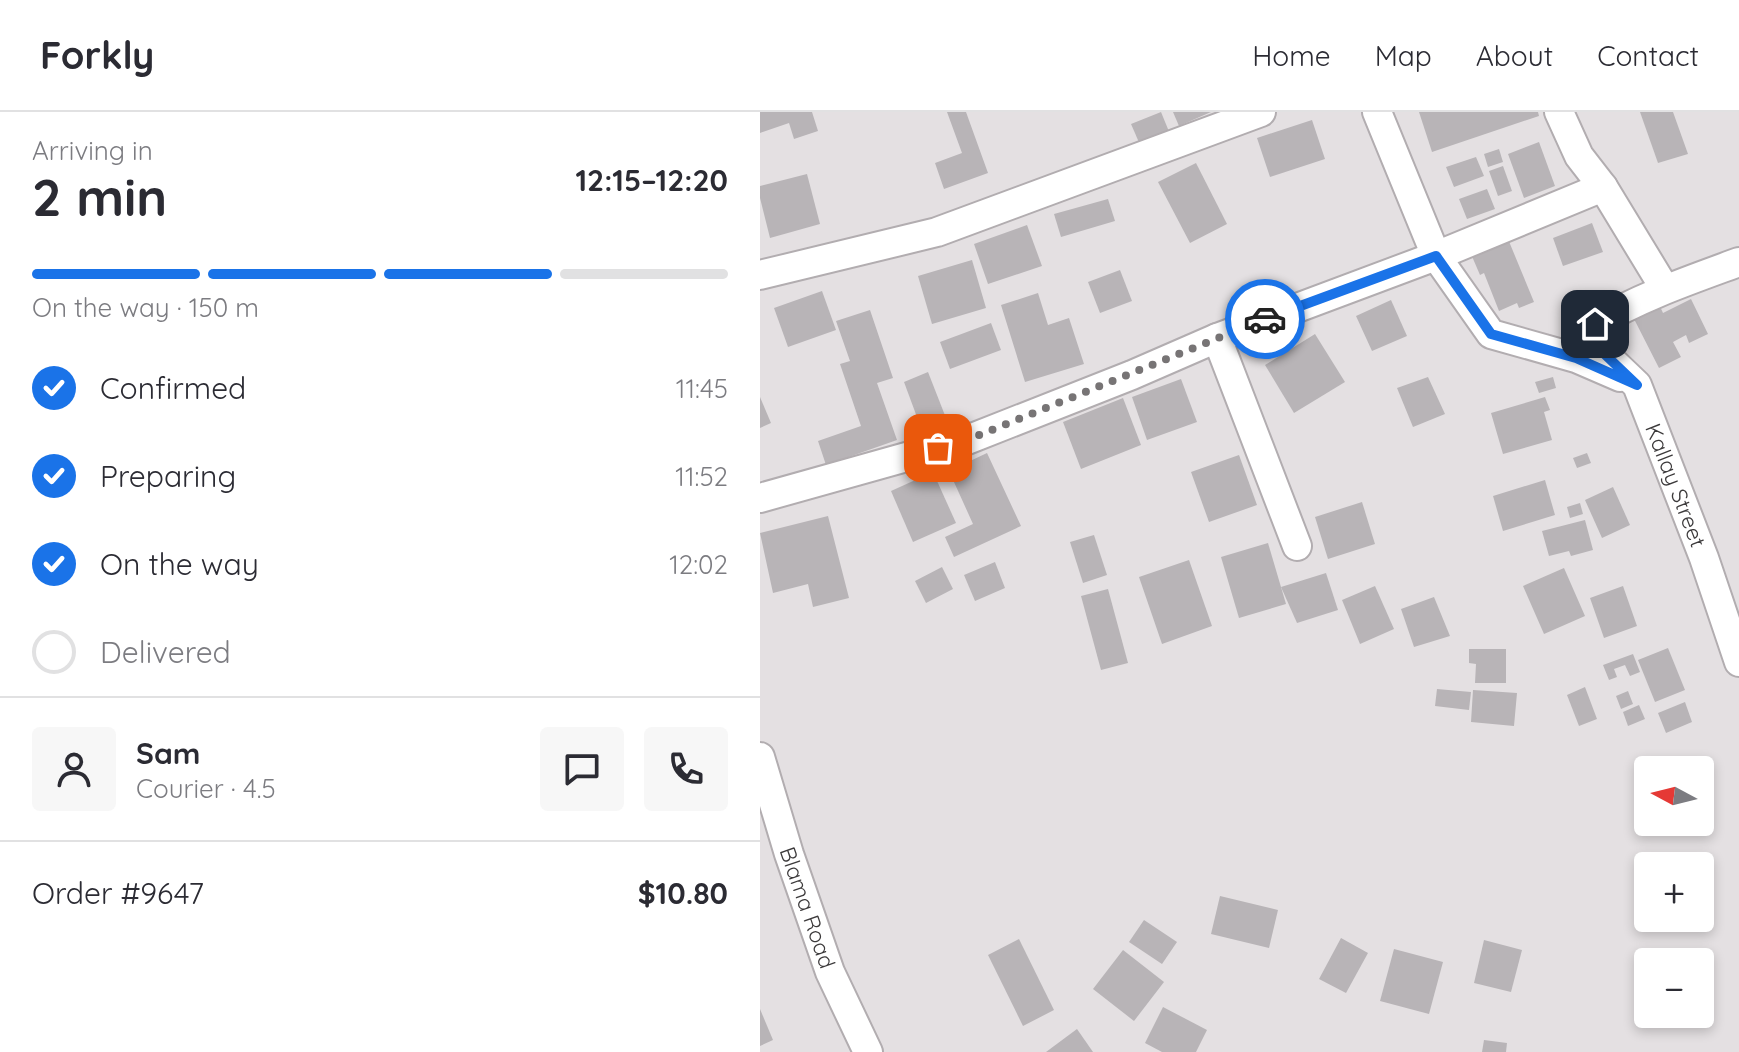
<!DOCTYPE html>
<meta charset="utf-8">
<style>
:root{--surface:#fff;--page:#f7f7f7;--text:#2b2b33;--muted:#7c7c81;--line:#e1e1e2;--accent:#1a73e8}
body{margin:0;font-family:Quicksand,sans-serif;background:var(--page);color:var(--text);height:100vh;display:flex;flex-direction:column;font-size:30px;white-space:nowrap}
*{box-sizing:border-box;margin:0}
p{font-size:26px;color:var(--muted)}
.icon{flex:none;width:44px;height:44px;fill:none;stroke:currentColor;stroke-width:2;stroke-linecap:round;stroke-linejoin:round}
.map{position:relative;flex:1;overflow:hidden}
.sheet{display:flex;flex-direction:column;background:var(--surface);width:760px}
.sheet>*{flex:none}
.needle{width:52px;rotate:277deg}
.controls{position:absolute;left:874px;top:644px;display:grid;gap:16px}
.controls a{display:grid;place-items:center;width:80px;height:80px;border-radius:8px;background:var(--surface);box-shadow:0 4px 12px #0003;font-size:40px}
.pin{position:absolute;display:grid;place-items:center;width:68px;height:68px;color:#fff;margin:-34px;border-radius:16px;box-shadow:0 4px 12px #0006}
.courier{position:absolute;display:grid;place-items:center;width:80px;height:80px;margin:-40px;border:6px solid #1a73e8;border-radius:50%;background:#fff;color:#222;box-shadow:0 2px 10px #0007}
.headline em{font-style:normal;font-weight:800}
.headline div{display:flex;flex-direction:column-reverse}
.headline{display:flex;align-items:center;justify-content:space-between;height:136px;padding:0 32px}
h1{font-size:52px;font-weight:800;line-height:60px}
.bar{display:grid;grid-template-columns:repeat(4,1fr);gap:12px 8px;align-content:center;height:96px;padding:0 32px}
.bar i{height:10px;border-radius:6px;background:var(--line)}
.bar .selected{background:var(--accent)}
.bar p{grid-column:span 4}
.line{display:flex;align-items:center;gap:20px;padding:0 32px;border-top:2px solid var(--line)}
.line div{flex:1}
.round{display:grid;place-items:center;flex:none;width:84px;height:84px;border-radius:8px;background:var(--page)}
ol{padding:0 32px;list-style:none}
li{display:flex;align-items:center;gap:24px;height:88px}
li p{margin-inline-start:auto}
li .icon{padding:8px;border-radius:50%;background:var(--accent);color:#fff;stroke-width:4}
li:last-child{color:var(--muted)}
li i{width:44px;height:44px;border:4px solid var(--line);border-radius:50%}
header{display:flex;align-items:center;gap:48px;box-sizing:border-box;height:112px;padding:0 40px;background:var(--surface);border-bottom:2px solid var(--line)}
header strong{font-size:38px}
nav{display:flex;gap:44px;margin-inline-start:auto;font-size:28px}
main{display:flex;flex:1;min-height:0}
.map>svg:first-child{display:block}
.building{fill:#b8b4b7}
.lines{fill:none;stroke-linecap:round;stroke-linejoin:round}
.minor-casing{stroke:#b2adb0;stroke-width:32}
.minor{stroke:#fff;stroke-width:28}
.done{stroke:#777475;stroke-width:8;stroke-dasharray:0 14.4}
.route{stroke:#1a73e8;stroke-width:10}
.labels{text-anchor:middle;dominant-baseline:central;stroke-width:6;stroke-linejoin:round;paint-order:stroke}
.street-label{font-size:22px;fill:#3c3a3b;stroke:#fff}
</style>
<header>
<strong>Forkly</strong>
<nav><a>Home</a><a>Map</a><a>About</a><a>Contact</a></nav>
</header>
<main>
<section class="sheet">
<div class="headline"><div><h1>2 min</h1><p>Arriving in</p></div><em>12:15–12:20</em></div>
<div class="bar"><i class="selected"></i><i class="selected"></i><i class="selected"></i><i></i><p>On the way · 150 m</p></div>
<ol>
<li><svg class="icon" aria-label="check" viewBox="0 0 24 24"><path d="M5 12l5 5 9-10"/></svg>Confirmed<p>11:45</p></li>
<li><svg class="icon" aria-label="check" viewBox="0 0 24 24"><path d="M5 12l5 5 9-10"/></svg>Preparing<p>11:52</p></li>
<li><svg class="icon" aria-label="check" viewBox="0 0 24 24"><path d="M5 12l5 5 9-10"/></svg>On the way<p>12:02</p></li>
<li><i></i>Delivered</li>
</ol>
<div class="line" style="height:144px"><a class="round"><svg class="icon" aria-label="person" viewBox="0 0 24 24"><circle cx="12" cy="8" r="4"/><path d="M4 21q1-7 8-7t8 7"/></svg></a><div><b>Sam</b><p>Courier · 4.5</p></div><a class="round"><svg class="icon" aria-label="chat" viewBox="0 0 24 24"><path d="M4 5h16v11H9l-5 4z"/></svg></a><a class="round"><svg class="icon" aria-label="phone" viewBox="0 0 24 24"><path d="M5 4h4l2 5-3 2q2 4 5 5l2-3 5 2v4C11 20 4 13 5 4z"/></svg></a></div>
<div class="line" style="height:104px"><div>Order #9647</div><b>$10.80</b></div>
</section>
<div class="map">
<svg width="979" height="940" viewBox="0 0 979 940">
<rect width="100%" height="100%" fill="#e4e0e2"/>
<g class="building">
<polygon points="0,0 52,0 58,19 34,27 29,11 0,21"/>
<polygon points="187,0 206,0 228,61 184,77 175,51 202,41"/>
<polygon points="401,0 410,22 381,35 371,12"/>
<polygon points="413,0 451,0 419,14"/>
<polygon points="659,0 778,0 779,4 672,40"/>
<polygon points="880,0 913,0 928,42 898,51"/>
<polygon points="552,8 565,47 510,65 497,26"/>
<polygon points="779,30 795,74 764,86 748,42"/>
<polygon points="739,37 743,50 728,55 724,42"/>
<polygon points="716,45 724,64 694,75 686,55"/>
<polygon points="436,51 467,112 430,131 398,70"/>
<polygon points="743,54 752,79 738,84 729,59"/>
<polygon points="47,62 60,112 10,126 0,86 0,74"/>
<polygon points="727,77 735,97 707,107 699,87"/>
<polygon points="348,87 355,109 301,125 294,102"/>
<polygon points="832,111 843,140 803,154 793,126"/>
<polygon points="267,113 282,154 228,172 214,132"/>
<polygon points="748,127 774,190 759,196 757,191 739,199 724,161 720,163 711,142"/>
<polygon points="212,148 226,196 172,212 158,164"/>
<polygon points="360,158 372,189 340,201 328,170"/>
<polygon points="62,179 76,218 28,235 14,196"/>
<polygon points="278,181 288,213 309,206 324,252 265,270 241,193"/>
<polygon points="931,187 948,222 929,231 926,223 913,230 921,245 899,256 872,203 898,190 903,201"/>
<polygon points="631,188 647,224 612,239 596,204"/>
<polygon points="110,198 133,266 117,271 137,328 66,353 58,329 101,314 80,252 90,249 76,209"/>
<polygon points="231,211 241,238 190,257 180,230"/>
<polygon points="555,222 585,270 534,301 505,253"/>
<polygon points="168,260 186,306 161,316 144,270"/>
<polygon points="668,265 685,302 653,315 637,276"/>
<polygon points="793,265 796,276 779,281 775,270"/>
<polygon points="421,267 437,310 387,328 372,285"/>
<polygon points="0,285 11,311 0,316"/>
<polygon points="785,285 790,298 784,300 792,328 743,342 731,301"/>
<polygon points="363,286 381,333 321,357 303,310"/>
<polygon points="227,341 261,414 194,445 185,425 213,412 189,359"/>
<polygon points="827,341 831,351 817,356 813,346"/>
<polygon points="479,343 497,393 449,410 431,360"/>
<polygon points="173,360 196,411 153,430 131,379"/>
<polygon points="785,368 795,403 743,419 733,384"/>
<polygon points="853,375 870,413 842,426 825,388"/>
<polygon points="602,390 615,432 568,447 555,405"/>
<polygon points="820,391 823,402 810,406 807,395"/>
<polygon points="68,404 89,486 53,495 48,472 13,481 0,421"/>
<polygon points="825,408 833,438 811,444 809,439 789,444 782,419"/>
<polygon points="334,423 347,463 323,471 310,430"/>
<polygon points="508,431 526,492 479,506 461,445"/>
<polygon points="429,448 452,514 402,532 379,465"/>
<polygon points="235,450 245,476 215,489 204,463"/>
<polygon points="182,455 193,477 166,491 155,469"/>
<polygon points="804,456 825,504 784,522 763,474"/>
<polygon points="566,461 578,498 537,511 521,475"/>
<polygon points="615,474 634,517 600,532 582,488"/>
<polygon points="863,474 877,514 844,526 830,486"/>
<polygon points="348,477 368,551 341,558 321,484"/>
<polygon points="674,485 690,524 654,535 641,497"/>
<polygon points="908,536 925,578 895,590 878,548"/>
<polygon points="709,537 746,537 746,571 715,571 716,552 709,551"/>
<polygon points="873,542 880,560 870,564 865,553 854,557 857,565 849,568 843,553"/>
<polygon points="825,575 837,607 819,614 807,583"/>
<polygon points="677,577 711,580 709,598 675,594"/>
<polygon points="713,578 757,581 754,614 711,610"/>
<polygon points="868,579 873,592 861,597 856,584"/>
<polygon points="925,590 932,610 906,621 898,601"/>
<polygon points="879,593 885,607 868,614 863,600"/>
<polygon points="460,784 518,798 509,836 451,822"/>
<polygon points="384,808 417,830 402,852 369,830"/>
<polygon points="581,826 608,841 586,881 559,867"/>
<polygon points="259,827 294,898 263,914 228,843"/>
<polygon points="724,828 762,838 751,880 714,871"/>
<polygon points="634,837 683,850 669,902 620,889"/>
<polygon points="363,838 404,870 374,909 333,877"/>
<polygon points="403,895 447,918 436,940 402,940 385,931"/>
<polygon points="0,897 13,928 0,934"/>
<polygon points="317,917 333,940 286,940"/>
<polygon points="724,928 747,931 746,940 722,940"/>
</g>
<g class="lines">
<defs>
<g id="minor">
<polyline points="617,0 676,144 731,222 816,246 860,265"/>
<polyline points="799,0 819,44 843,75 905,177"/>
<path id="s1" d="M 979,150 C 930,168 880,185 835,212 L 834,232 L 877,273 L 944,446 L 979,550"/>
<polyline points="0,163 177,120 501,0"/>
<polyline points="457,226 537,434"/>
<polyline points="0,386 207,328 372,263 457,226 676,144 843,75"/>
<path id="s2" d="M 0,645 L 29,742 L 70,860 L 108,940"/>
</g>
</defs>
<use href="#minor" class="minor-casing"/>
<use href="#minor" class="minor"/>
</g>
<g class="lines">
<polyline class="done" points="178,336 207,328 505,207"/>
<polyline class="route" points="505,207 676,144 731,222 816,246 877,273 834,232 835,212"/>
</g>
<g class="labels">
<g class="street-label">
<text stroke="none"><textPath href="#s1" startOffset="344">Kallay Street</textPath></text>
<text stroke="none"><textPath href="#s2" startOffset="158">Blama Road</textPath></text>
</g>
</g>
</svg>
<div class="controls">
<a><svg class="needle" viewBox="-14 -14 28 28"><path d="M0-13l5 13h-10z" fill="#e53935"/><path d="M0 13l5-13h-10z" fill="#7c7c81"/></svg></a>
<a>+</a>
<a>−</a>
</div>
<div class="pin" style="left:178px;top:336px;background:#ea580c"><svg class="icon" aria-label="bag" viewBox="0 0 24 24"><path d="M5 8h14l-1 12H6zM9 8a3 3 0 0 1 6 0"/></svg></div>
<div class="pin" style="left:835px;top:212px;background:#1f2937"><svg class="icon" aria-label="home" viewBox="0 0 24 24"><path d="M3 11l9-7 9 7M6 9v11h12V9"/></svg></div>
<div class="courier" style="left:505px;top:207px"><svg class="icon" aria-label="car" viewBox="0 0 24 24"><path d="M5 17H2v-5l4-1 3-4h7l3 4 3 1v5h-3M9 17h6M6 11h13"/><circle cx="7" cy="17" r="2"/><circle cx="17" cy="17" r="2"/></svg></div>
</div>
</main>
